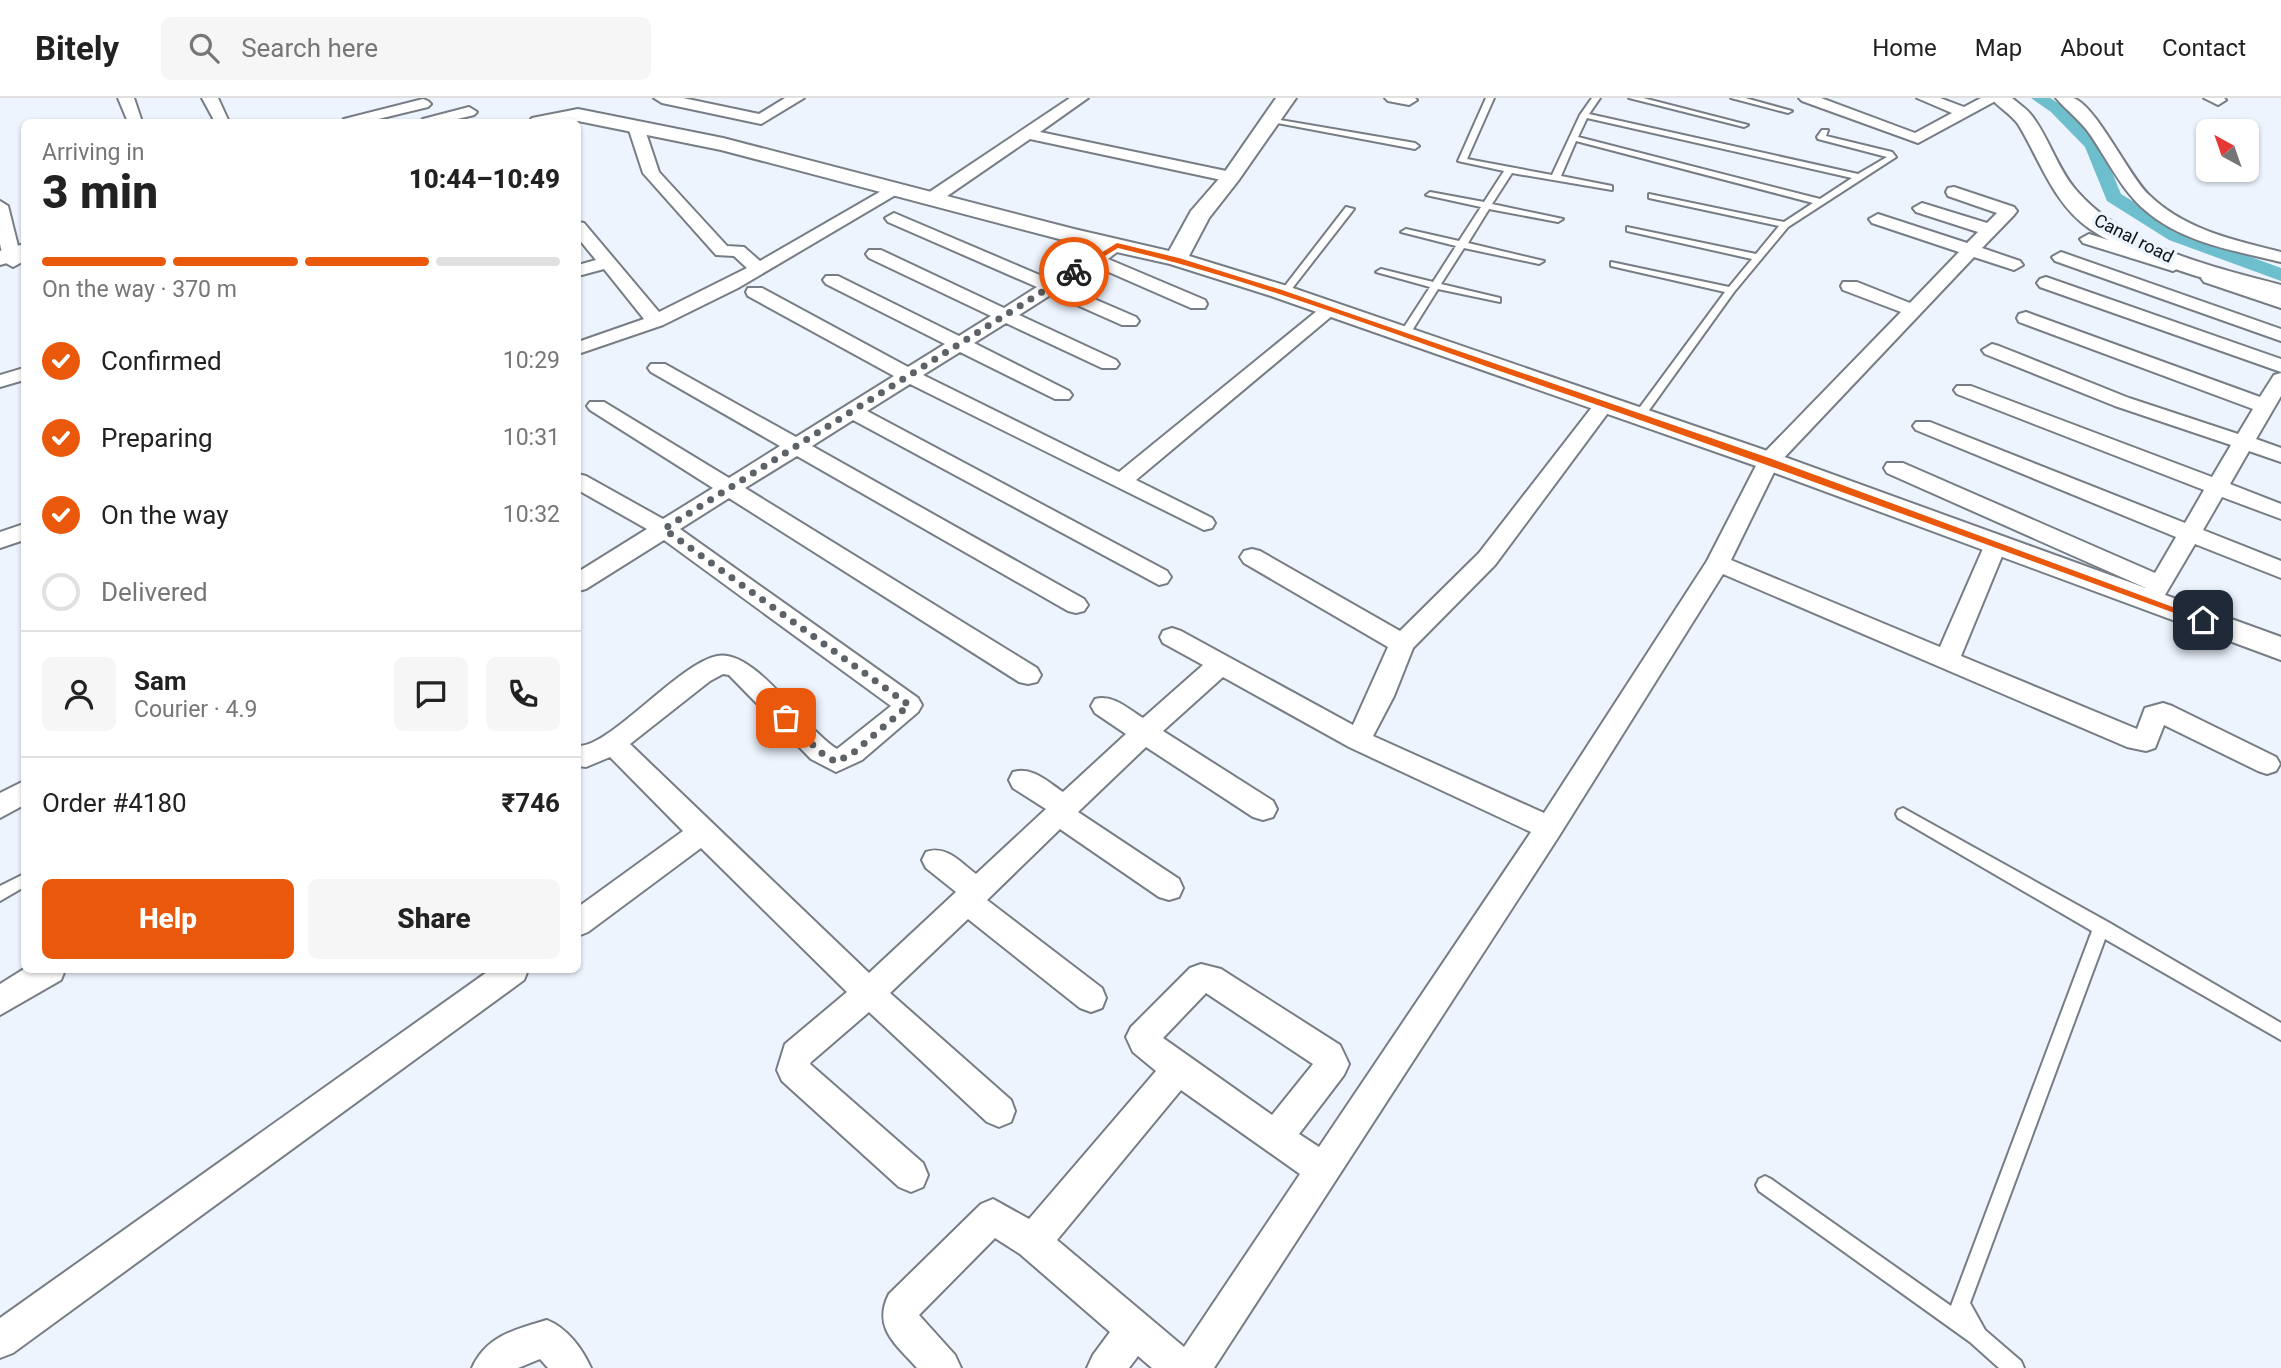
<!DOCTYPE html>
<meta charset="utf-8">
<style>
:root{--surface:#fff;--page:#f6f6f6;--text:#222;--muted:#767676;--line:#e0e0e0;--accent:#ea580c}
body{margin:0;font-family:Roboto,sans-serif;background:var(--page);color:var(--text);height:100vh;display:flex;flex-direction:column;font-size:26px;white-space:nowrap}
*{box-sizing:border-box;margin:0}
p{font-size:23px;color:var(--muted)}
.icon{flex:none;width:38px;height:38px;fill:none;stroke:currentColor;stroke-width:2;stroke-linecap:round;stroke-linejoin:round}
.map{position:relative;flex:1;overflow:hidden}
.side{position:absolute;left:21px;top:21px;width:560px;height:854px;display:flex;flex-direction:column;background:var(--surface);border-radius:10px;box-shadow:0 2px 5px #0004}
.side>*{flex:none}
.needle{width:46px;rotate:320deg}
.fabs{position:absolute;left:2196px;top:21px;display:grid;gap:14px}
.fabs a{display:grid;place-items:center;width:63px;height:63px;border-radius:10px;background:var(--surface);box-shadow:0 2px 5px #0004;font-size:35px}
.pin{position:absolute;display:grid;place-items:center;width:60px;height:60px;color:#fff;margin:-30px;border-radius:14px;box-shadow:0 4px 10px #0006}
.courier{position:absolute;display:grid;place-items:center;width:70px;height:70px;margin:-35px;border:5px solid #ea580c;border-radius:50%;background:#fff;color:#222;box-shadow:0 2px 9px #0007}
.summary em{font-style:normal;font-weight:800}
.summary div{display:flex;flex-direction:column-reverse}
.summary{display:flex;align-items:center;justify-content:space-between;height:119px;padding:0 21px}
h1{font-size:46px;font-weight:800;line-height:52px}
.bar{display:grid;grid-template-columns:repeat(4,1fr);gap:10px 7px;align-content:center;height:84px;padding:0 21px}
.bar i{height:9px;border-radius:5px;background:var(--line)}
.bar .selected{background:var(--accent)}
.bar p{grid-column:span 4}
.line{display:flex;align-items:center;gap:18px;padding:0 21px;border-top:2px solid var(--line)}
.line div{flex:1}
.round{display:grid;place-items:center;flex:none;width:74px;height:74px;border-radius:10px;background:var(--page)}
ol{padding:0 21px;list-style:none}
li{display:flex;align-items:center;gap:21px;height:77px}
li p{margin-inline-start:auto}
li .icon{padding:7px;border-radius:50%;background:var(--accent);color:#fff;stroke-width:4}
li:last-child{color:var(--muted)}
li i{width:38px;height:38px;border:4px solid var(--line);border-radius:50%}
.action{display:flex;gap:14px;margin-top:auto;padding:14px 21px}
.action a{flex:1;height:80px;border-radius:10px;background:var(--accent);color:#fff;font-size:28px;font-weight:800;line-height:80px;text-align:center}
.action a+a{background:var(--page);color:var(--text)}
header{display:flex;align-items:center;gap:42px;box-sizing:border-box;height:98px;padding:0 35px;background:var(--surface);border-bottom:2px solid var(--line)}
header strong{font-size:33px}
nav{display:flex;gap:38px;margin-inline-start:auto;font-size:24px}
.search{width:490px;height:63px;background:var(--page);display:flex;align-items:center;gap:18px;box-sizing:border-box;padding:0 24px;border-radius:10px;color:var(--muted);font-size:26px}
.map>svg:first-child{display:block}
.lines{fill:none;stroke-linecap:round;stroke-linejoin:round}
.canal{fill:#6ebfcd;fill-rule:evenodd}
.service-casing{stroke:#767d85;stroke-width:4}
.minor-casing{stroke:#767d85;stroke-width:4}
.tertiary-casing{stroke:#767d85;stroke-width:4}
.service{fill:#fff;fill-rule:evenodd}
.minor{fill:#fff;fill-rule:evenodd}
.tertiary{fill:#fff;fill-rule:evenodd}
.route{fill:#ea580c}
.done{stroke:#5d6267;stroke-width:7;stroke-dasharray:0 12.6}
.labels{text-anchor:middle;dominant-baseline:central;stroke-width:7;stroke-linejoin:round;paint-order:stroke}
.far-street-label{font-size:18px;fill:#101316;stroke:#edf4fe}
</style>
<header>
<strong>Bitely</strong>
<div class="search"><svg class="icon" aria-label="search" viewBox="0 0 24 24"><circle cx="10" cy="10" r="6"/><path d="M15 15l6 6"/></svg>Search here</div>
<nav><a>Home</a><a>Map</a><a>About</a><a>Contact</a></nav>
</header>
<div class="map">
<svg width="2281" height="1270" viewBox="0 0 2281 1270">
<rect width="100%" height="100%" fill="#edf4fe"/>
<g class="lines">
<polygon class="canal" points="2031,0 2050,0 2063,8 2099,43 2121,96 2183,134 2281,170 2281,183 2169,142 2107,103 2085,49 2051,14"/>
<defs>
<g id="service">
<path d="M 1486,0 L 1494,0 L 1467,61 L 1552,77 L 1580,17 L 1592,0 L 1600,0 L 1589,16 L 1858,76 L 1887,59 L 1818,41 L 1817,39 L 1822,32 L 1828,32 L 1826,38 L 1892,54 L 1896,59 L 1788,129 L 1734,194 L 1642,322 L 1638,323 L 1632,320 L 1725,194 L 1611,168 L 1611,164 L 1729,189 L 1752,161 L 1627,133 L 1627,129 L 1756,156 L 1779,128 L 1649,100 L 1649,96 L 1784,124 L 1813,105 L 1576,43 L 1561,78 L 1612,88 L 1612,92 L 1512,75 L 1492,106 L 1563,121 L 1558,124 L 1489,111 L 1468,145 L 1544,163 L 1539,166 L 1464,150 L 1441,186 L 1500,200 L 1500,204 L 1438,191 L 1408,239 L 1400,239 L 1399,237 L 1430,189 L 1376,174 L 1381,171 L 1433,184 L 1456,148 L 1401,134 L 1406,131 L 1459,143 L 1481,109 L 1426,97 L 1430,94 L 1484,104 L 1504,73 L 1458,63 ZM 1587,20 L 1852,80 L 1820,101 L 1578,39 Z"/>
<polygon points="1629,0 1643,0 1748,27 1744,29"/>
<polygon points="1731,0 1745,0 1792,13 1788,15"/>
<polygon points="1269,20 1415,45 1419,48 1415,51 1272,24 1268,22"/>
<polygon points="1346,109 1354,111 1287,197 1281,197 1281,193"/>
<polygon points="1903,710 2108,824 2281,925 2281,942 2105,841 1970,1205 1985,1232 2021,1263 2024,1270 1999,1270 1970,1244 1759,1093 1756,1087 1759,1081 1765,1078 1771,1081 1951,1208 2092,833 1898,720 1896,716 1898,712"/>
<polygon points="24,776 24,789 0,803 0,788"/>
</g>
<g id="minor">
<polygon points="118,0 134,0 142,24 128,24"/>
<polygon points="202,0 218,0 229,24 215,24"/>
<polygon points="654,0 683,0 759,16 785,0 804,0 761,26 662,5"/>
<polygon points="1070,0 1088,0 1040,34 1231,74 1239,79 1231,84 1030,41 937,105 925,105 923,101 925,97"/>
<polygon points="1385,0 1415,0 1417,2 1409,7 1388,3"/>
<polygon points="1799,0 1821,0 1915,35 1952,15 1917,0 1940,0 1964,9 1981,0 2001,0 1918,45 1802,3"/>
<path d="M 2056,0 C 2061,0 2068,0 2073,0 C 2096,7 2128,77 2149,97 C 2185,132 2234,142 2281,154 L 2281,164 C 2236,153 2183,145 2146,113 C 2121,92 2108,62 2089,35 C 2080,22 2067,13 2056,0 Z"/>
<polygon points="2204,0 2224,0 2226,2 2218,7"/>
<polygon points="423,1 428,3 431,6 428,9 366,24 341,24 344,21"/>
<polygon points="469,9 477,14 474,17 445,24 420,24 423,21"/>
<polygon points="636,24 644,29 659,74 727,148 744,149 760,163 890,88 896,87 904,92 738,190 663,227 578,256 578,244 644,221 604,171 578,178 578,167 596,162 578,140 578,124 584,125 659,214 747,170 734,158 716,157 643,75 628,29"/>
<path d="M 1954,89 L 2014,109 L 2017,113 L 2014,117 L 1982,150 L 2020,163 L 2023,167 L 2014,172 L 1974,159 L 1778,366 L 1731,462 L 1940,549 L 1985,446 L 1988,441 L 1996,438 L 2004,441 L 2007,446 L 1961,558 L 2137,631 L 2145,610 L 2163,605 L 2172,608 L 2276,659 L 2280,666 L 2276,673 L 2267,676 L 2258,673 L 2164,627 L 2155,650 L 2146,653 L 2127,649 L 1723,476 L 1559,738 L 1214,1270 L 1152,1270 L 1138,1258 L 1129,1270 L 1087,1270 L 1093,1257 L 1110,1234 L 1020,1156 L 995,1140 L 919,1217 L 955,1257 L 961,1270 L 917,1270 C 896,1246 872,1230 889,1196 L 981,1106 L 993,1101 L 1029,1121 L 1156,973 L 1133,954 L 1126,939 L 1131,929 L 1190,870 L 1201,866 L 1221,871 L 1340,947 L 1349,966 L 1344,977 L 1299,1036 L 1319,1049 L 1531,734 L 1349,649 L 1223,579 L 1163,633 L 1273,703 L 1277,711 L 1273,719 L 1263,722 L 1253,719 L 1146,649 L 1078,714 L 1179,781 L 1183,790 L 1179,799 L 1169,802 L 1159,799 L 1060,731 L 987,802 L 1102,890 L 1106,900 L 1102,910 L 1091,914 L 1080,910 L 968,821 L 890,895 L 1011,1002 L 1015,1013 L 1011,1024 L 999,1029 L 987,1024 L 869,914 L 811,964 L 810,966 L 923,1065 L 928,1077 L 923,1089 L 911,1094 L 899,1089 L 782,983 L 777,972 L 785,946 L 847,894 L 701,750 L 588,834 L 578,838 L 578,809 L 683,733 L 610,659 L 586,669 L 578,668 L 578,648 C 609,650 678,566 717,558 C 755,550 805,632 837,651 L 891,608 L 664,442 L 586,491 L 578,493 L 578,474 L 647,431 L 578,392 L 578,376 L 586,378 L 663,421 L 713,390 L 590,312 L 587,308 L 590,304 L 604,304 L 729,380 L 780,348 L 651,274 L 648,270 L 651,266 L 665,266 L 796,339 L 894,278 L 748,198 L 746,194 L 748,190 L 762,190 L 908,269 L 945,246 L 826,186 L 823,182 L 826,178 L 838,178 L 959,238 L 991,218 L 869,160 L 866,156 L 869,152 L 881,152 L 1004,210 L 1037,189 L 888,124 L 885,120 L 894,115 L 1049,181 L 1111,143 L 1123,143 L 1126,147 L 1108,161 L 1205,202 L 1207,206 L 1205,210 L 1191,210 L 1095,168 L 1064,188 L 1136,219 L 1139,223 L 1136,227 L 1122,227 L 1052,196 L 1019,217 L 1116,262 L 1119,266 L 1116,270 L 1102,270 L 1006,225 L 974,245 L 1069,293 L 1072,297 L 1069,301 L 1055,301 L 960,254 L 923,277 L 1119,374 L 1323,208 L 1330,206 L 1339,212 L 1136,382 L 1212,420 L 1215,425 L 1212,430 L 1204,432 L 910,286 L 867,313 L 1167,473 L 1171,479 L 1167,485 L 1159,487 L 853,322 L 812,348 L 1084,501 L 1088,507 L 1084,513 L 1076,515 L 1068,513 L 797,358 L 745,390 L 1037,570 L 1041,577 L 1037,584 L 1028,586 L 1019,584 L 729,400 L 680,431 L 918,600 L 922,607 L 918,614 L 862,662 L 836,674 L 811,661 L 729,577 L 723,576 L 710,583 L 630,646 L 869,875 L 956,794 L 926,770 L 922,762 L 926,754 C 946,747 960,764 976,776 L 1046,711 L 1013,690 L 1009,682 L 1013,674 C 1032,668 1048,684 1063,694 L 1126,636 L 1095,615 L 1091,608 L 1095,601 C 1113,596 1128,611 1143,620 L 1203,567 L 1163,545 L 1160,539 L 1163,533 L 1172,530 L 1181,533 L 1353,627 L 1388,549 L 1244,465 L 1240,459 L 1244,453 L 1252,451 L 1260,453 L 1400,533 L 1479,455 L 1596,304 L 1610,304 L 1613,308 L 1495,467 L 1413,550 L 1394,598 L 1373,638 L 1544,715 L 1707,463 L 1761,358 L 1901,214 L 1843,192 L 1841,188 L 1843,184 L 1857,184 L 1910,205 L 1959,154 L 1872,125 L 1869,121 L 1878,116 L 1967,145 L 1978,134 L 1916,114 L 1913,110 L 1922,105 L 1987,125 L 1997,115 L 1948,98 L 1946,94 L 1948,90 ZM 1206,895 L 1313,966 L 1272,1017 L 1163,940 ZM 1181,992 L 1300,1076 L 1184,1249 L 1057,1142 Z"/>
<polygon points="0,103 8,108 22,164 13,169 4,164 0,146"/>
<polygon points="2089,136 2179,164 2182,168 2173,173 2083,145 2080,141"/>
<polygon points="2061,154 2281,231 2281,243 2055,163 2052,159"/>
<polygon points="2210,175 2281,198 2281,210 2204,184 2201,180"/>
<polygon points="2046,179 2281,261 2281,274 2040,189 2037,185 2040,181"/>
<polygon points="2026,214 2260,299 2274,277 2281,275 2281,298 2256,341 2281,350 2281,364 2249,353 2230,386 2281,406 2281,421 2222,399 2203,432 2281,463 2281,480 2195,446 2159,507 2151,509 2143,507 2139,501 2146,490 1887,375 1884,370 1887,365 1903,365 2155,475 2176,439 1916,332 1913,328 1916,324 1930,324 2185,425 2204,392 1957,296 1954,292 1957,288 1971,288 2212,379 2231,347 2115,308 1985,256 1982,252 1992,246 1999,248 2129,300 2238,336 2253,311 2019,224 2017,220 2019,216"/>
<polygon points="24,270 24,282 0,289 0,277"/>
<polygon points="24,426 24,442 0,450 0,434"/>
<polygon points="24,683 24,707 0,720 0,695"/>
<polygon points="24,871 65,872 61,882 0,917 0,886"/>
<polygon points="490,872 528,872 524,882 13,1255 0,1260 0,1220"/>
<path d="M 547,1222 C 567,1230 582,1250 591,1270 L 548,1270 L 540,1261 L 518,1270 L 472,1270 C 486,1238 516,1231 547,1222 Z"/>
</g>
<g id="tertiary">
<polygon points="1276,0 1296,0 1238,83 1209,120 1189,158 1287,188 1779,357 2281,539 2281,562 1759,369 1271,198 1170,166 1063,142 721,52 578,23 529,24 532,20 578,11 723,40 1074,131 1169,153 1191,113 1224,75"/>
<path d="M 1991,0 L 2012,0 C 2019,6 2027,11 2032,18 C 2049,40 2057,70 2076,92 C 2125,149 2210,168 2281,187 L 2281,201 C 2221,186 2142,166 2090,131 C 2054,107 2040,62 2018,26 C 2011,16 1999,10 1991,0 Z"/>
<polygon points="24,146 24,160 0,167 0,153"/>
</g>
</defs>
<use href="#service" class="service-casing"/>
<use href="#minor" class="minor-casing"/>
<use href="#tertiary" class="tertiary-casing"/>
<use href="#service" class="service"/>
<use href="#minor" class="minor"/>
<use href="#tertiary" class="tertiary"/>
</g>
<path class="route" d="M 1117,145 L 1179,160 L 1282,192 L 1772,361 L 2208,522 L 2199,524 C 1972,441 1745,358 1517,279 C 1385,233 1254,182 1118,150 L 1077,175 L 1070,174 Z"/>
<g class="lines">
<polyline class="done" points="786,620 820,654 836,664 853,655 909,607 664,431 1074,174"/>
</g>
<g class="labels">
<g class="far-street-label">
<text transform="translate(2134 140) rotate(27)">Canal road</text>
</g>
</g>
</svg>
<div class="fabs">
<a><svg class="needle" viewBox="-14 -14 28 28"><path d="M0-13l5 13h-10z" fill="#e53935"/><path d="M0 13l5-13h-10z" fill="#767676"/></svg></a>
</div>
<div class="pin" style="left:786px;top:620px;background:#ea580c"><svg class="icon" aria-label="bag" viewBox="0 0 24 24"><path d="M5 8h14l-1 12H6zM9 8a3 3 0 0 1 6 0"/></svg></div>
<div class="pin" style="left:2203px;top:522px;background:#1f2937"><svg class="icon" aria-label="home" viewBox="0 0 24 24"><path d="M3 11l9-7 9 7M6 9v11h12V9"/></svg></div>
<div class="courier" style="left:1074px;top:174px"><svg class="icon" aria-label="bike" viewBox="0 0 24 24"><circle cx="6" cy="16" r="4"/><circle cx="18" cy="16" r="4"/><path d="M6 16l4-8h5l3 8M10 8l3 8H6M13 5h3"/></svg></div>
<section class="side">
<div class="summary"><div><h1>3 min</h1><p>Arriving in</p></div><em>10:44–10:49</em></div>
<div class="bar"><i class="selected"></i><i class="selected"></i><i class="selected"></i><i></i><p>On the way · 370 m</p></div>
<ol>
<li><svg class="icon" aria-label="check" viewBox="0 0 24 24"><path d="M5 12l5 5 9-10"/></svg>Confirmed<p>10:29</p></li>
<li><svg class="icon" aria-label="check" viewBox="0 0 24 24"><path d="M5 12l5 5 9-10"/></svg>Preparing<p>10:31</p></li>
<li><svg class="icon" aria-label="check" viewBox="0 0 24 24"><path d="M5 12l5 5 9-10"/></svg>On the way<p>10:32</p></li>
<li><i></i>Delivered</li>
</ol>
<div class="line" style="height:126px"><a class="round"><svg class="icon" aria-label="person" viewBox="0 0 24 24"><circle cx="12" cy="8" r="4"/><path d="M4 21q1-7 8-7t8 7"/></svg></a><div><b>Sam</b><p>Courier · 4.9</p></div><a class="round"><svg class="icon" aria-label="chat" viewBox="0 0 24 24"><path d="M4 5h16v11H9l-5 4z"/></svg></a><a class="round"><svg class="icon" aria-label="phone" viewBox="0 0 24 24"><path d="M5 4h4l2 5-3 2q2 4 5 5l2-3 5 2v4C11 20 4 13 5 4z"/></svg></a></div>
<div class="line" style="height:91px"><div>Order #4180</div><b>₹746</b></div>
<div class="action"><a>Help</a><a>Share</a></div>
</section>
</div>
